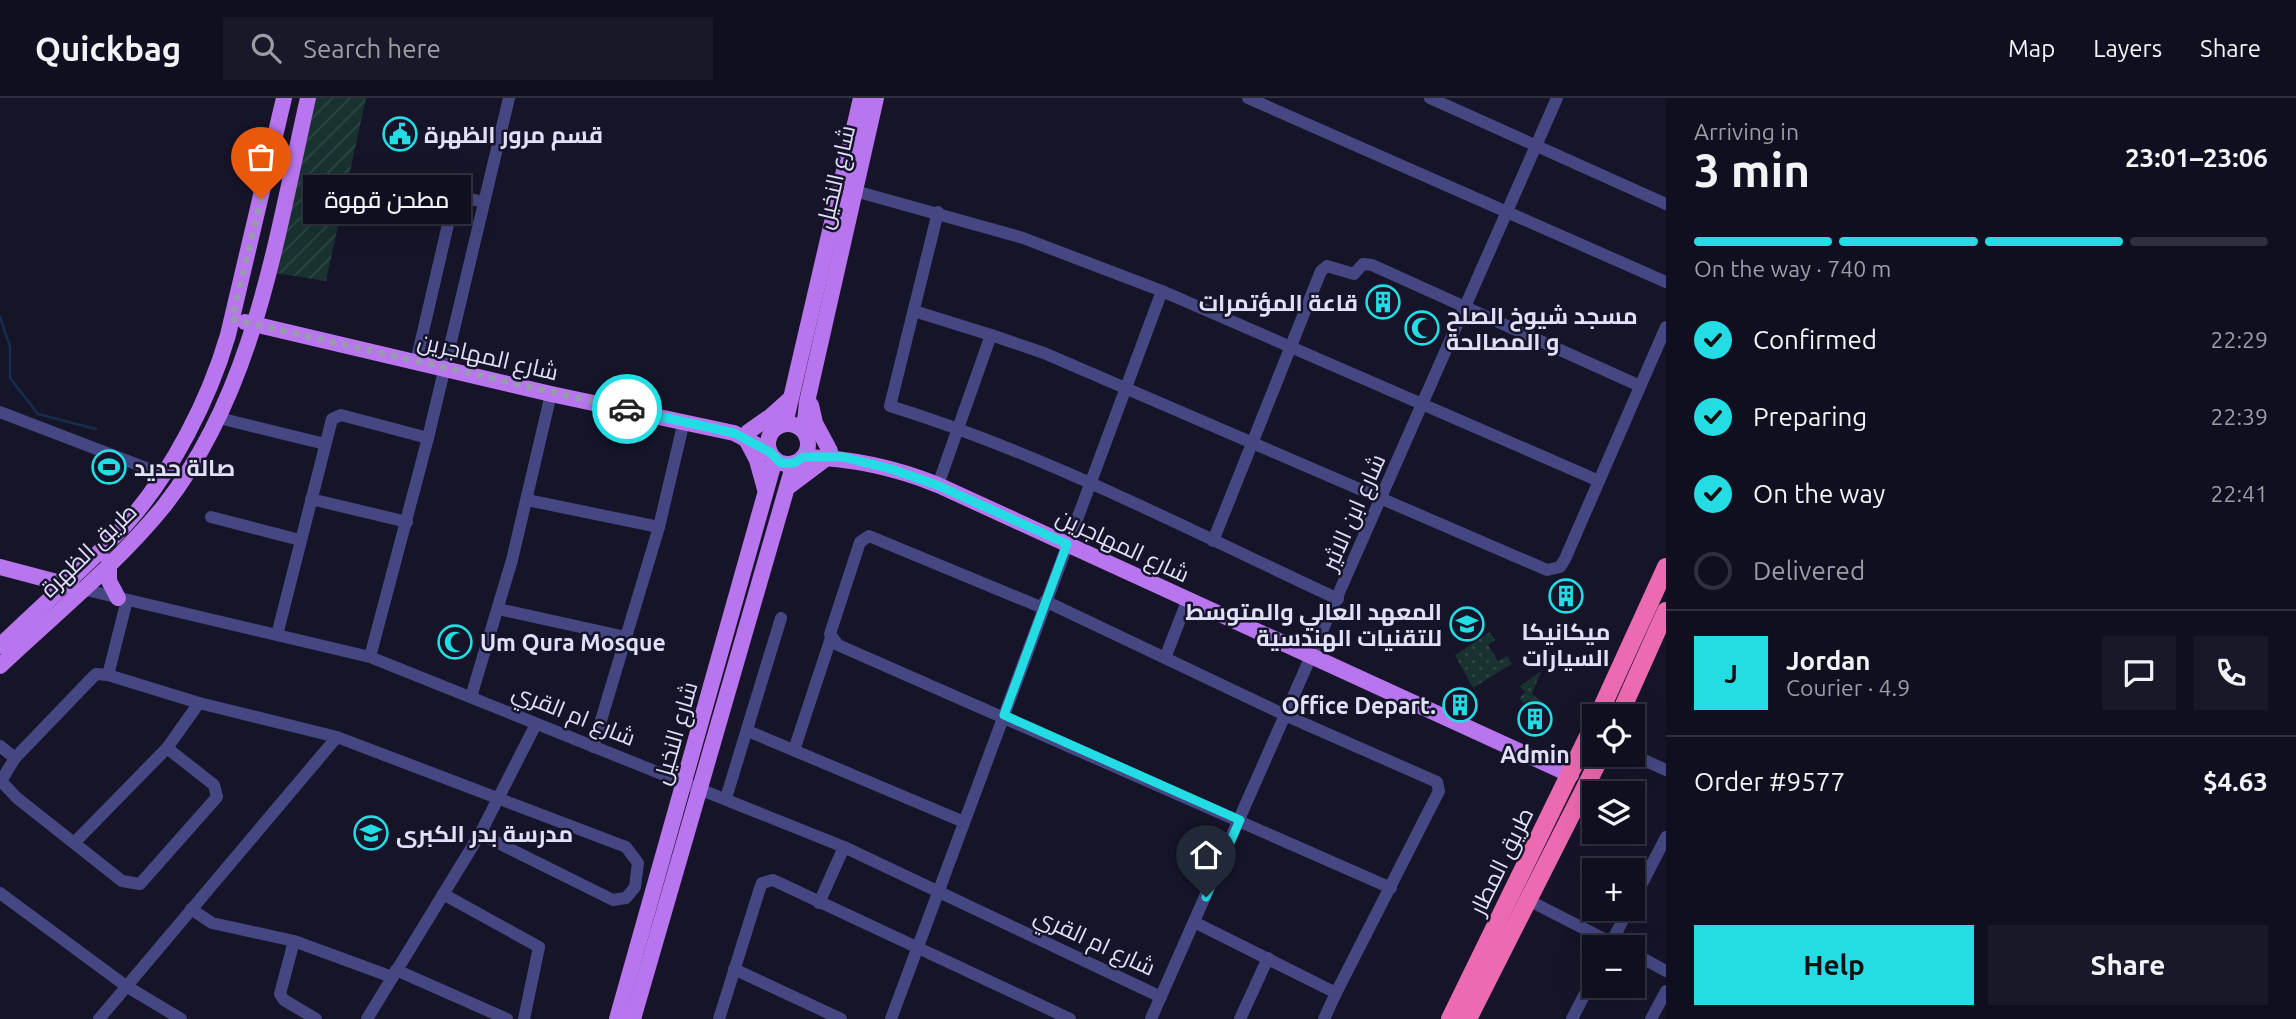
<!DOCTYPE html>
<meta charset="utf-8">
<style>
:root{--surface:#100f1f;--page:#191828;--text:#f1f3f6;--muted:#9c9ca4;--line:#302f3d;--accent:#24dde4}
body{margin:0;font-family:Ubuntu,Cairo,sans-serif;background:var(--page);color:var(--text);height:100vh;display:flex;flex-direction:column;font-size:26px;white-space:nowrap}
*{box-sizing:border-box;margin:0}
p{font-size:23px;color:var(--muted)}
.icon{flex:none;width:38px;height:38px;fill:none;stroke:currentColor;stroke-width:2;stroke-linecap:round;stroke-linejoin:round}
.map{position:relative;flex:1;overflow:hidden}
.details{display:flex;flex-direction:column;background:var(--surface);width:630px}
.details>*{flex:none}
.tools{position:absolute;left:1582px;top:606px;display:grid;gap:14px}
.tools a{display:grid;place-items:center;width:63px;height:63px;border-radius:0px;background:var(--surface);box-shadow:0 7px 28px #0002,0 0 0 2px var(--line);font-size:35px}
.pin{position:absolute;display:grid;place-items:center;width:60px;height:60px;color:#fff;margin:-72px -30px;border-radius:50% 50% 50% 0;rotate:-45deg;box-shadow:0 0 7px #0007}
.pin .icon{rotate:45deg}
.courier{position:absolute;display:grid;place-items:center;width:70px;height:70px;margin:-35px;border:5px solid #24dde4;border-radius:50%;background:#fff;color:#222;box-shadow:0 2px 9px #0007}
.bubble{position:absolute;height:49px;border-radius:0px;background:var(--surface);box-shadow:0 7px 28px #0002,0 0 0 2px var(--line);font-size:23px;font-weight:600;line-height:49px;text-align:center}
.head em{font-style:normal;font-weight:600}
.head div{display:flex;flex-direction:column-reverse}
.head{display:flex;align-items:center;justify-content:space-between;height:119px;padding:0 28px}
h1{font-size:46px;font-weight:600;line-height:52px}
.bar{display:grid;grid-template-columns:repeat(4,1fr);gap:10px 7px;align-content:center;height:84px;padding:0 28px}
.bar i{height:9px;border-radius:5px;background:var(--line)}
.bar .active{background:var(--accent)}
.bar p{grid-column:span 4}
.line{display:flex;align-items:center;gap:18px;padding:0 28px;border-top:2px solid var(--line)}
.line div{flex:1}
.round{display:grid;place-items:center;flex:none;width:74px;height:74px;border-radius:0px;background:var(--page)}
ol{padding:0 28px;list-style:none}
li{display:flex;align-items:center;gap:21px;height:77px}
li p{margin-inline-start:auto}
li .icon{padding:7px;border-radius:50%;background:var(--accent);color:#111;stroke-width:4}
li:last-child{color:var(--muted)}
li i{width:38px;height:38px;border:4px solid var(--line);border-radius:50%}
.button{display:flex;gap:14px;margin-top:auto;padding:14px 28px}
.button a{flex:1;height:80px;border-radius:0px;background:var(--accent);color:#111;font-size:28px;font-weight:600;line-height:80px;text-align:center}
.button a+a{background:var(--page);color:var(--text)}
header{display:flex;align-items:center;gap:42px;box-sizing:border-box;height:98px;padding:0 35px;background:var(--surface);border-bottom:2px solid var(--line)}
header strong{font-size:33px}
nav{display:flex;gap:38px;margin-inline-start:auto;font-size:24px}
.search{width:490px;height:63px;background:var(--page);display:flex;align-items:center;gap:18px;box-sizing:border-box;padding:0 24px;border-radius:0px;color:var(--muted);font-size:26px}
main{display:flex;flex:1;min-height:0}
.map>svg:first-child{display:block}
.grass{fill:url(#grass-dots)}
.garden{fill:url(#garden-furrows)}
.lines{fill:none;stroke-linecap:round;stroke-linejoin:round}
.stream{stroke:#162e4b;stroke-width:2.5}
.minor{stroke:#454782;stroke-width:12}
.major{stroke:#b975ee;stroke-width:16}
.highway{stroke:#ec6ab1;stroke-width:18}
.done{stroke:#9a99b2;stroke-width:7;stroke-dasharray:0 12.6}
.route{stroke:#24dde4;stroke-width:9}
.labels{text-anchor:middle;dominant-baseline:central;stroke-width:5;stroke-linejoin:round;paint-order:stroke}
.poi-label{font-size:23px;font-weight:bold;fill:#e1e0fb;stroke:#161429;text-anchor:start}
.street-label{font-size:23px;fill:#e1e0fb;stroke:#161429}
</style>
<header>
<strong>Quickbag</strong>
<div class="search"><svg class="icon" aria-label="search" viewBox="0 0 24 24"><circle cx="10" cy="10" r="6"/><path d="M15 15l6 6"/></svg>Search here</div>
<nav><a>Map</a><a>Layers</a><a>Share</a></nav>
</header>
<main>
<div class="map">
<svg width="1666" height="921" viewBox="0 0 1666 921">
<defs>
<pattern id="grass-dots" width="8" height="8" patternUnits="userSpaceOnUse" patternTransform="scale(1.75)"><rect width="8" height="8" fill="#183230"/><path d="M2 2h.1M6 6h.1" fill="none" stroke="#2e4645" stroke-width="1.8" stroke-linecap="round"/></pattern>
<pattern id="garden-furrows" width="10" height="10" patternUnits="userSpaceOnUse" patternTransform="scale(1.75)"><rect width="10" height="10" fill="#183230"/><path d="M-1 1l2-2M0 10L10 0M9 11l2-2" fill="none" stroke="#2e4645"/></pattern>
</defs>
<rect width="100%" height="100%" fill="#161429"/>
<g class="grass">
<polygon points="1490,534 1495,542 1488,547 1498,563 1507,558 1512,566 1473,590 1455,557"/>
<polygon points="1541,573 1532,596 1542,604 1535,613 1519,601 1525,594 1520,588"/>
</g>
<polygon class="garden" points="315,0 366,0 326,183 276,175"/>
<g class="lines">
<polyline class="stream" points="0,219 10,249 10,280 38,316 96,331"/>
<g class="minor">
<polyline points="1248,0 1666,184"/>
<polyline points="1430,0 1666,106"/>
<polyline points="855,93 1023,140 1162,193 1599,383"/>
<path d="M 938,114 L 890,308 C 1045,356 1191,433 1338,501"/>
<polyline points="914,213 991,237 938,387"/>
<polyline points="991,237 1044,255 1547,472 1560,469 1565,461 1666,229"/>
<polyline points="416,264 453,105 461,99 484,104"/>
<polyline points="0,314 162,376"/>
<polyline points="219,320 325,346"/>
<polyline points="311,401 407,424"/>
<polyline points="527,402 659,429"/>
<polyline points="211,419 300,442"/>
<polyline points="1213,443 1321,173 1327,168 1354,176 1363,166 1372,167 1640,288"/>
<polyline points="82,491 370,559 844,749 1161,899"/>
<polyline points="1045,503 1287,618 1437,684 1439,693 1336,895"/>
<polyline points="1043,510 869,438 860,444 830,536 838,547 1391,790"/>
<polyline points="498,511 626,539"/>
<polyline points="277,537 332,321 341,317 428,340"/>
<polyline points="370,559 428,340 509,0"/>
<polyline points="1165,560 1188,501"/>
<polyline points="108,577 127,502"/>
<polyline points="471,599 512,462 551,296"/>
<polyline points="748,633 964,724"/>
<polyline points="0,648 15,660"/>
<polyline points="593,649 659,429 684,323"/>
<polyline points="167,650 214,687 217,699 140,786 122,783 17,700 1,683 15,660 90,582 96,576 108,577 199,605 337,639 626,749 638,765 635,789 626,800 613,802 480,736"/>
<polyline points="794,652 831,540"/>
<polyline points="1631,656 1666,672"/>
<polyline points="726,700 781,520"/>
<polyline points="74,745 167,650 199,605"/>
<polyline points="0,795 126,888 181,921"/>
<polyline points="443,796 539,849 524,921"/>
<polyline points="1528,802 1620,849"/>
<polyline points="1633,803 1666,739"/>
<polyline points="819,805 844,749"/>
<polyline points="191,811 212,825 294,843 392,879"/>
<polyline points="1194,824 1336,895 1324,921"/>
<polyline points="294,843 280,896 284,902 316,921"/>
<polyline points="1609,849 1629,810"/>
<polyline points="1633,855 1666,873"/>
<polyline points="734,871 841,921"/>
<polyline points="396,872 507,921"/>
<polyline points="99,921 337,639"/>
<polyline points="367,921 480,736 536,626"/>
<polyline points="719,921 760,790 762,785 773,782 1070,921"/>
<polyline points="891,921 1162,193"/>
<polyline points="1151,921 1557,0"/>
<polyline points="1240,921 1268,860"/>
<polyline points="1572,921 1594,878"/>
<polyline points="1651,921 1666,893"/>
</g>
<g class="major">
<polyline points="245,224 551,296 734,335 770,354"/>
<polyline points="811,307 815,325 830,353"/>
<circle cx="788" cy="346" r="20"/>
<polyline points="785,326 861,0"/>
<polyline points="804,332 807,304 876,0"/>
<polyline points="748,334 771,318 790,301"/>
<polyline points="746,341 757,362 765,391"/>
<path d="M 803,359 C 851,360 894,369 938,387 L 1571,677"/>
<polyline points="788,389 828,359"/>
<polyline points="109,464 109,483 118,500"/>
<polyline points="0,469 72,488"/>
<path d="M 0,548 C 42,507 88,468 127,425 C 172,374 209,302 228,237 L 284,0"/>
<path d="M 0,568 C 55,516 117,466 164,408 C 255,292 276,140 308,0"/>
<polyline points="617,921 775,361"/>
<polyline points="633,921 794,365"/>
</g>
<g class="highway">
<polyline points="1598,618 1666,469"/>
<polyline points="1619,618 1666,513"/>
<polyline points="1450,921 1594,626"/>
<polyline points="1468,921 1602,656"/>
</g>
</g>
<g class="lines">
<polyline class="done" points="261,101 232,221 627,311"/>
<polyline class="route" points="627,311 734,335 770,354 781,365 794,365 803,359 843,359 891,371 937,387 1067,446 1004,617 1240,722 1206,799"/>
</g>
<defs>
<symbol id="civic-ring" viewBox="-11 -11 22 22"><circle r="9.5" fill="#161429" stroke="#24dde4" stroke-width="1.5"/><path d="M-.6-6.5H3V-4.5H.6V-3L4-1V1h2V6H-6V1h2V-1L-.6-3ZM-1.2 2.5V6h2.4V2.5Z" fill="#24dde4"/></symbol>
<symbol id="building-ring" viewBox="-11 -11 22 22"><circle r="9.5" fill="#161429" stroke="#24dde4" stroke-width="1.5"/><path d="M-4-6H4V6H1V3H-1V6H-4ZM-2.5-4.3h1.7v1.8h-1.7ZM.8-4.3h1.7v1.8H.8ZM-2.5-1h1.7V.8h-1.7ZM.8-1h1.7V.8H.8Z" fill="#24dde4"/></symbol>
<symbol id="mosque-ring" viewBox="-11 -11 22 22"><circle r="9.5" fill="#161429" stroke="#24dde4" stroke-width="1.5"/><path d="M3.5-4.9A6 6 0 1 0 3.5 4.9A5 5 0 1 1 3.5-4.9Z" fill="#24dde4"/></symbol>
<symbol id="stadium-ring" viewBox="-11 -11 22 22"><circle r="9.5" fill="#161429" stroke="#24dde4" stroke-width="1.5"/><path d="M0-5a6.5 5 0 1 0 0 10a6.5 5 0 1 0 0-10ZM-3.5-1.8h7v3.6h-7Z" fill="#24dde4"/></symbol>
<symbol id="university-ring" viewBox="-11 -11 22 22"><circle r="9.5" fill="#161429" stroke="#24dde4" stroke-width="1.5"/><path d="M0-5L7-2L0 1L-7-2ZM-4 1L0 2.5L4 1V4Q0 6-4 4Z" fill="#24dde4"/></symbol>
<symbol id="school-ring" viewBox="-11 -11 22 22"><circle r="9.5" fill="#161429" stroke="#24dde4" stroke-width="1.5"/><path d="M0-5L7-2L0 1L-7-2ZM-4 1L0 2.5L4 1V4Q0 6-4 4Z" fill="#24dde4"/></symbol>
</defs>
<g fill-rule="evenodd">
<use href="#civic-ring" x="381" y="17" width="38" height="38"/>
<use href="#building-ring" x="1364" y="185" width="38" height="38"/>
<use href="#mosque-ring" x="1403" y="211" width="38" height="38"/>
<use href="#stadium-ring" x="90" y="350" width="38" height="38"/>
<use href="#building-ring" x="1547" y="479" width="38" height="38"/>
<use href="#university-ring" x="1448" y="507" width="38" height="38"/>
<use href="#mosque-ring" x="436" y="525" width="38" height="38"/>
<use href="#building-ring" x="1441" y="588" width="38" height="38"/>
<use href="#building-ring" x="1516" y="602" width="38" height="38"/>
<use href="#school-ring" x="352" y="716" width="38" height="38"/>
</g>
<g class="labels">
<g class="poi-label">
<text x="424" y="36">قسم مرور الظهرة</text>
<text x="1358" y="204" text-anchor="end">قاعة المؤتمرات</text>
<text x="1446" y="217">مسجد شيوخ الصلح<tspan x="1446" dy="26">و المصالحة</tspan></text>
<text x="134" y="369">صالة حديد</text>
<text x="1442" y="513" text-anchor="end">المعهد العالي والمتوسط<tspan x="1442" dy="26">للتقنيات الهندسية</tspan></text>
<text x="1566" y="533" text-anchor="middle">ميكانيكا<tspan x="1566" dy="26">السيارات</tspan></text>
<text x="480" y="544">Um Qura Mosque</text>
<text x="1436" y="607" text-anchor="end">Office Depart.</text>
<text x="1535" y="656" text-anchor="middle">Admin</text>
<text x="396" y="735">مدرسة بدر الكبرى</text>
</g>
<g class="street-label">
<text transform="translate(835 79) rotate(-77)">شارع النخيل</text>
<text transform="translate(488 258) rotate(13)">شارع المهاجرين</text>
<text transform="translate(1353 414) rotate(-66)">شارع ابن الاثير</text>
<text transform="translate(1123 447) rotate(25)">شارع المهاجرين</text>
<text transform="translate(88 452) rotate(-44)">طريق الظهرة</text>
<text transform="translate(574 616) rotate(22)">شارع ام القري</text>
<text transform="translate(675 635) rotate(-74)">شارع النخيل</text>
<text transform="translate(1501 763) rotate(-64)">طريق المطار</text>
<text transform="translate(1095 843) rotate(25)">شارع ام القري</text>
</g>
</g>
</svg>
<div class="tools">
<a><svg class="icon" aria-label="locate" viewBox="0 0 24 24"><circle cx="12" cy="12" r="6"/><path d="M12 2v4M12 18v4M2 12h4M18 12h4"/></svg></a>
<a><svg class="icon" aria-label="layers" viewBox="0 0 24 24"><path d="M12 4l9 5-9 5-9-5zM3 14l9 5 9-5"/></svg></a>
<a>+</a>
<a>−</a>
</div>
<div class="pin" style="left:261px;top:101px;background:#ea580c"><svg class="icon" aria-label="bag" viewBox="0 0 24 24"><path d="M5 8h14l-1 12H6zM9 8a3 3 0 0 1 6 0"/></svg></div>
<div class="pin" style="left:1206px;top:799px;background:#1f2937"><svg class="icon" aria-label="home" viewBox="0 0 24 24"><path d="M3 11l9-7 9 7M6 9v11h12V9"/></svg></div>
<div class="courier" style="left:627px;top:311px"><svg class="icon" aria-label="car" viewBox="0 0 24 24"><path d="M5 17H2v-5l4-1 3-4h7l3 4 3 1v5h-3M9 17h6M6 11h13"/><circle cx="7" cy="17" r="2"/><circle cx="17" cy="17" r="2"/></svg></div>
<div class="bubble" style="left:303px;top:77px;width:168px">مطحن قهوة</div>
</div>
<section class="details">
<div class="head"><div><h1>3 min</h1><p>Arriving in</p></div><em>23:01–23:06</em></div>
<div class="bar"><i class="active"></i><i class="active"></i><i class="active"></i><i></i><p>On the way · 740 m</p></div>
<ol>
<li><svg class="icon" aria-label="check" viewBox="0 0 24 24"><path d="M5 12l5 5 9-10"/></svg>Confirmed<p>22:29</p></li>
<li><svg class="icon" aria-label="check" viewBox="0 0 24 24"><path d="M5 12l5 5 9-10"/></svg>Preparing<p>22:39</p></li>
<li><svg class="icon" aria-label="check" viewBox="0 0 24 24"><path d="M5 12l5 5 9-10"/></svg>On the way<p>22:41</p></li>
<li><i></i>Delivered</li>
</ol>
<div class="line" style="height:126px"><b class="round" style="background:var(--accent);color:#111">J</b><div><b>Jordan</b><p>Courier · 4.9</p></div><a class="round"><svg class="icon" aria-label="chat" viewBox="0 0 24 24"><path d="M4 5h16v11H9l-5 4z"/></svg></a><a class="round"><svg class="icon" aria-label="phone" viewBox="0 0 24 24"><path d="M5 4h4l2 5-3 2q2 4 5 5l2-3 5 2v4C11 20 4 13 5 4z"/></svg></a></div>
<div class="line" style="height:91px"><div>Order #9577</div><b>$4.63</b></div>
<div class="button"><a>Help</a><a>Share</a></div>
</section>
</main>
